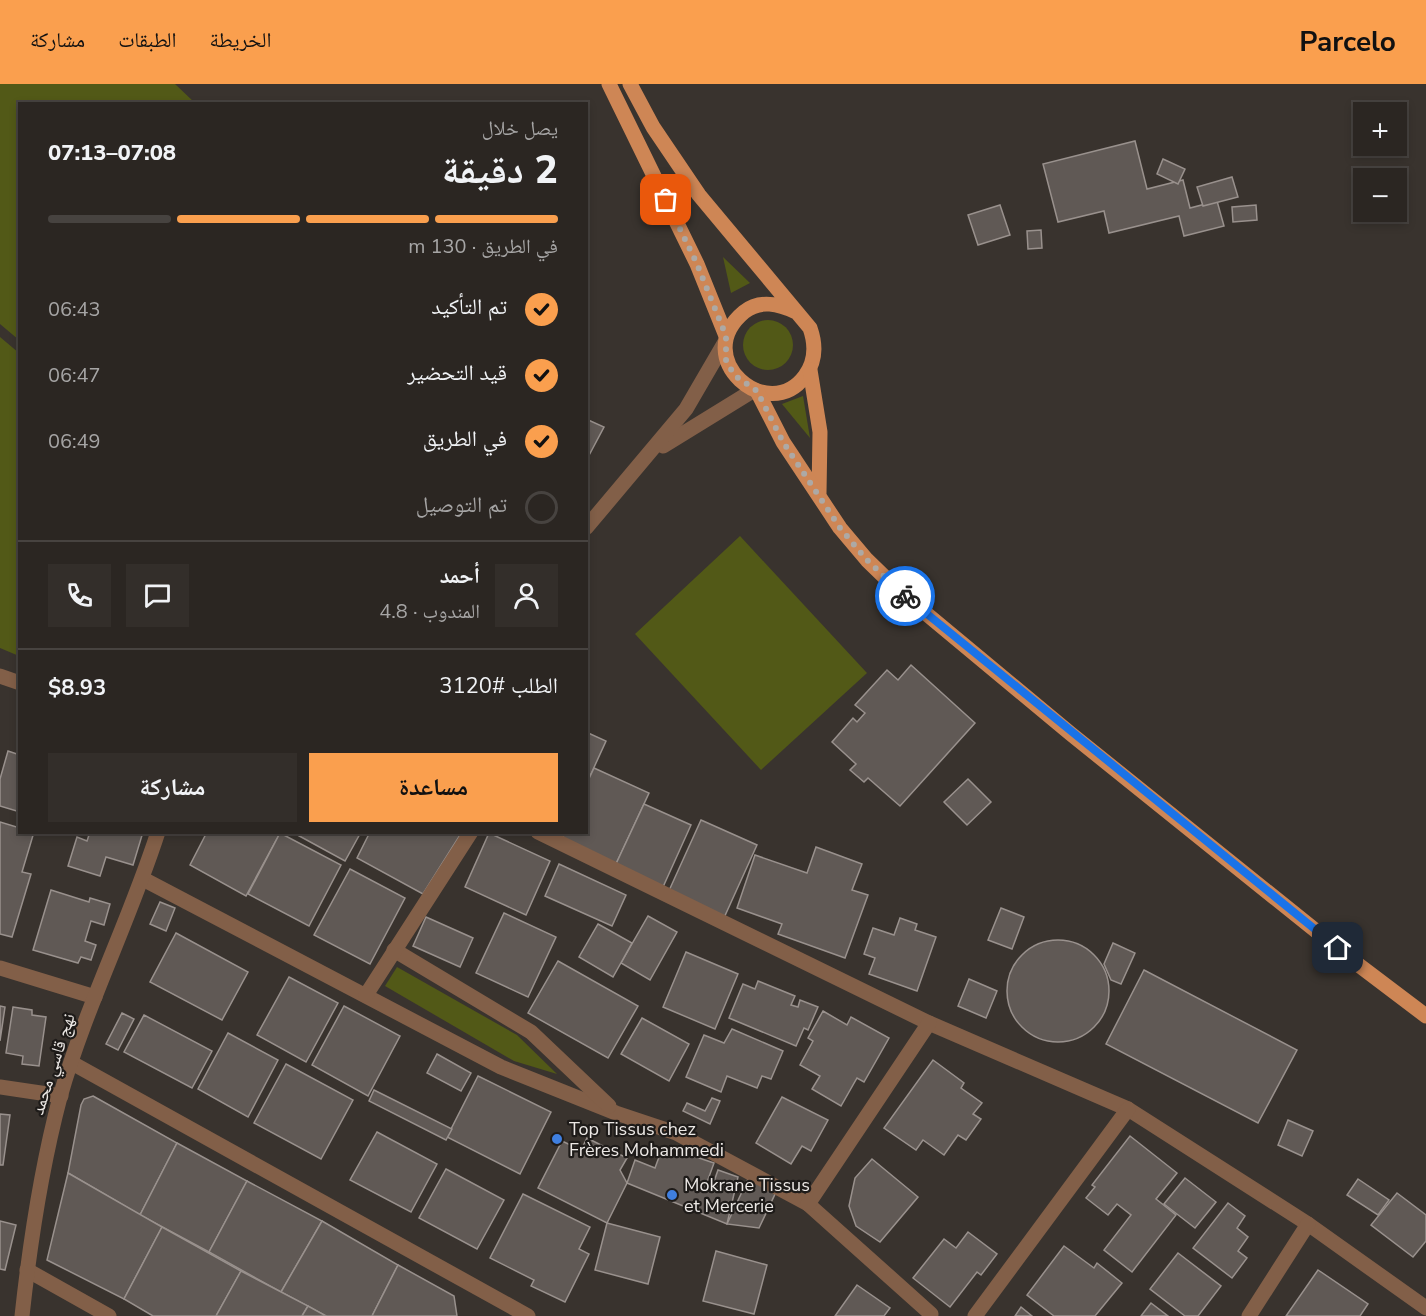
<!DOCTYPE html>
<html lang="ar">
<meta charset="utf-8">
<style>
:root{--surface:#2b2622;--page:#332e2a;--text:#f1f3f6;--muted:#a6a5a5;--line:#474340;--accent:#fa9f4e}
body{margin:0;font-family:"Nunito Sans","Noto Naskh Arabic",sans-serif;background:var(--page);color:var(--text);direction:rtl;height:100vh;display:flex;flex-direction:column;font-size:22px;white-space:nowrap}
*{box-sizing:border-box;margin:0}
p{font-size:20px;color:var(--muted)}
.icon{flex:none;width:33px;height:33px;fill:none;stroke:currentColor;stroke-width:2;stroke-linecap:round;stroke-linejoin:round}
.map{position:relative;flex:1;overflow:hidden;direction:ltr}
.side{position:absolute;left:18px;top:18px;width:570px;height:732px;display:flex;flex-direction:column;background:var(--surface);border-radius:0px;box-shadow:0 3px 9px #0003,0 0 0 2px var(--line);direction:rtl}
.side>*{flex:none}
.buttons{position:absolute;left:1353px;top:18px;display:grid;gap:12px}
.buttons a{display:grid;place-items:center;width:54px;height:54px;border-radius:0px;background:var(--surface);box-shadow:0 3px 9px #0003,0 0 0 2px var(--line);font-size:30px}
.pin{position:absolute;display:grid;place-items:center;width:51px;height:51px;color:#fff;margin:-26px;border-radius:12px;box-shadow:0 3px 9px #0006}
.courier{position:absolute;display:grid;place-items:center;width:60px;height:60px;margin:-30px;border:4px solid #1a73e8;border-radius:50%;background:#fff;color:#222;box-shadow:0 2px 8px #0007}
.headline em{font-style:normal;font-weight:800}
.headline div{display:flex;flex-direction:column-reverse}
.headline{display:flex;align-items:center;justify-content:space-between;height:102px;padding:0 30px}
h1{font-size:39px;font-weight:800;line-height:45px}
.bar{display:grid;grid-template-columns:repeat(4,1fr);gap:9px 6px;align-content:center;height:72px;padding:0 30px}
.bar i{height:8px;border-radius:4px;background:var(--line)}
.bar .on{background:var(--accent)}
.bar p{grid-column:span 4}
.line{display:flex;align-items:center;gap:15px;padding:0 30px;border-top:2px solid var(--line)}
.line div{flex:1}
.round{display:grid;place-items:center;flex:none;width:63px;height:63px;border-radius:0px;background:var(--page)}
ol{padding:0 30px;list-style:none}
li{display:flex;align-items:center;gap:18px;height:66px}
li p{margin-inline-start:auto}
li .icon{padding:6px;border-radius:50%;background:var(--accent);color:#111;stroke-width:4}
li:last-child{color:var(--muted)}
li i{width:33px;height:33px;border:3px solid var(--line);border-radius:50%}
.cta{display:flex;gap:12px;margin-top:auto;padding:12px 30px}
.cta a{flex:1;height:69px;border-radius:0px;background:var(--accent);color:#111;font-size:24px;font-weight:800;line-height:69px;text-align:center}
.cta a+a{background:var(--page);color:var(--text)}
header{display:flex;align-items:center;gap:36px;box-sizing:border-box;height:84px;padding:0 30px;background:var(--accent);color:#111}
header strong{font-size:28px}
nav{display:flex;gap:33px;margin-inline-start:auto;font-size:21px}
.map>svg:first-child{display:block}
.green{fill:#525917}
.building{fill:#605955;stroke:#99918d;stroke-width:1.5}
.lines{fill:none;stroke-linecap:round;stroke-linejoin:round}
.minor{stroke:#825f48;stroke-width:15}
.major{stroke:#ce8655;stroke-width:15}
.done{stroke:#ada9a5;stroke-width:6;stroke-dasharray:0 10.8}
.route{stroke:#1a73e8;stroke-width:8}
.shop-dot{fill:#3f7fe0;stroke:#1e1b19;stroke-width:2}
.labels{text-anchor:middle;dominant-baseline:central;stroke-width:4.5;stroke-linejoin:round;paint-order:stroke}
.street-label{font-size:18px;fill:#ece8e5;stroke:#1e1b19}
.poi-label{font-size:18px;fill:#ece8e5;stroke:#1e1b19;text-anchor:start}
</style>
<header>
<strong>Parcelo</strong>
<nav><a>الخريطة</a><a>الطبقات</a><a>مشاركة</a></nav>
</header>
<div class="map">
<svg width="1426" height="1232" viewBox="0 0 1426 1232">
<rect width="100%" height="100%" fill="#39332e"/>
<g class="green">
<polygon points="0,0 175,0 195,19 20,20 19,256 0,240"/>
<polygon points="723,173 750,199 731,209"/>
<circle cx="768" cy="261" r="25"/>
<polygon points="0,253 19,269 19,572 0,564"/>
<polygon points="803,312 810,354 782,320"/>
<polygon points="740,452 867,589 761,686 635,550"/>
<polygon points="397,883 517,951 557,990 514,977 385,902"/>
</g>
<g class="building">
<polygon points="1135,57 1147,105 1183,96 1190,124 1217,117 1224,142 1184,152 1179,132 1109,149 1104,127 1058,138 1043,80"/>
<polygon points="1163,75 1185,85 1178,100 1157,90"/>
<polygon points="1232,93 1238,113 1203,122 1197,103"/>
<polygon points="1000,121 1010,151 978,161 968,131"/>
<polygon points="1256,121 1257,136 1233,138 1232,123"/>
<polygon points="1041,146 1042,164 1028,165 1027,147"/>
<polygon points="586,335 604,343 586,377"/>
<polygon points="911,581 975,639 900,722 868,694 864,698 850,686 856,680 832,658 853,634 857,638 865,629 855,621 887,586 898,596"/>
<polygon points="586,648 606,657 586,701"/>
<polygon points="8,667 20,671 20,728 0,722 0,695"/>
<polygon points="594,684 649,709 615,782 561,757 565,748 586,748 586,701"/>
<polygon points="968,695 991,718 967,741 944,718"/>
<polygon points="644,720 691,741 663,803 615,782"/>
<polygon points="701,736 757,761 723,836 667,811"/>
<polygon points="0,738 20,744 20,748 34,748 22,788 31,790 12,853 0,850"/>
<polygon points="90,748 143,748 133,781 106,773 100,792 68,782 77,753 87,757"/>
<polygon points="207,748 280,749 246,812 190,781"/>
<polygon points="292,748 361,748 345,777"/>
<polygon points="370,748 462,748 423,810 357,774"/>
<polygon points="280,749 341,781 309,842 248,810"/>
<polygon points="489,749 550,777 526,831 465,803"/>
<polygon points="816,763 862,780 852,806 868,811 845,874 778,850 782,840 737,824 755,771 807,789"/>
<polygon points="559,780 626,811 612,842 545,812"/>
<polygon points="350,785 405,814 370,880 314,851"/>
<polygon points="51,806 89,818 90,814 110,820 104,841 91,837 85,857 96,861 91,876 81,873 78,879 33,866"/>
<polygon points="160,818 175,824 166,847 150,840"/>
<polygon points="1001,824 1024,833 1012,865 988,856"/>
<polygon points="504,829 556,853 528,913 476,889"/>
<polygon points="648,832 677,848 650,896 621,879"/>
<polygon points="426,833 473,854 460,883 413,862"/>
<polygon points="900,834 917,840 915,846 936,853 917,907 869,890 875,874 864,870 873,844 894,851"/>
<polygon points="598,840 632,859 613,893 579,873"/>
<polygon points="176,849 248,888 222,936 150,898"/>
<circle cx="1058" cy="907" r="51"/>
<polygon points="1113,859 1135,869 1121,900 1111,896 1104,880"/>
<polygon points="686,868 738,890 715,945 663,923"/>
<polygon points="558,877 638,922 608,974 528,929"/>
<polygon points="1144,886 1297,966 1258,1039 1106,960"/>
<polygon points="289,893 338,919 306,978 257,951"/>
<polygon points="969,895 997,907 986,934 958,922"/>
<polygon points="758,897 795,912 791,921 798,923 800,916 818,923 808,946 804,944 796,962 729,934 743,900 755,905"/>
<polygon points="0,922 5,923 0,957"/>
<polygon points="344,922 400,952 368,1012 312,981"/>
<polygon points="13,923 32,926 32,931 46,933 39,982 22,980 23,972 6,969"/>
<polygon points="823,927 847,941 851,933 889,954 864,998 857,994 841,1022 812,1005 820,992 800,981 813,957 808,954"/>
<polygon points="122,929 134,935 118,966 106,960"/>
<polygon points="144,931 212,967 192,1004 124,968"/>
<polygon points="642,934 689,960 669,997 621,970"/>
<polygon points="732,945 783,967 771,995 762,992 757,1004 727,992 721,1008 686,993 704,951 724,959"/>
<polygon points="228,949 278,976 248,1033 198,1005"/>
<polygon points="437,970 471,989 461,1007 427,989"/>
<polygon points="933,976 964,999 961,1004 982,1019 973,1030 981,1035 966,1056 958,1051 944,1071 923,1056 916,1066 884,1044"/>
<polygon points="286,980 353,1016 321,1075 254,1039"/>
<polygon points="478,992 551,1028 520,1090 447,1053"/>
<polygon points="374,1006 452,1045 446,1056 369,1017"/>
<polygon points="93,1012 177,1059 140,1131 68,1089 81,1021 84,1015"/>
<polygon points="782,1013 828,1036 811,1067 802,1062 791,1080 756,1059"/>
<polygon points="712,1014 720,1017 710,1040 683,1027 687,1019 705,1027"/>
<polygon points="0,1030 10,1031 3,1081 0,1081"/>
<polygon points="1288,1036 1313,1047 1302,1072 1278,1061"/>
<polygon points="377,1048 437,1080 411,1128 350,1096"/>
<polygon points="1130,1052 1177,1089 1156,1115 1176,1131 1132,1188 1104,1166 1131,1131 1117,1120 1108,1131 1086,1114 1095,1103 1092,1101"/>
<polygon points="587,1054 627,1074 620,1086 627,1099 607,1139 538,1104 562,1057 581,1066"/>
<polygon points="177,1059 247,1097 209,1168 140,1131"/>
<polygon points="663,1062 714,1079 706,1101 712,1103 718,1086 738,1093 727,1140 627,1099 635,1076 655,1084"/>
<polygon points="872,1075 918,1113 880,1158 856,1142 849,1122 855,1094"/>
<polygon points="446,1085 504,1116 477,1165 419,1134"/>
<polygon points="68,1089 162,1143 124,1215 47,1176"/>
<polygon points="1185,1094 1216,1118 1195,1144 1164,1120"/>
<polygon points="748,1095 776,1108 759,1144 727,1140"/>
<polygon points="1358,1095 1389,1116 1378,1131 1347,1111"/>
<polygon points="247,1097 322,1137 281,1208 209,1168"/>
<polygon points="1397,1109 1426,1131 1426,1157 1413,1173 1371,1141"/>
<polygon points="523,1110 590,1143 579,1165 589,1170 565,1218 531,1202 534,1196 490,1174"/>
<polygon points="1228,1119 1245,1132 1237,1144 1248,1153 1238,1167 1247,1174 1232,1194 1193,1164"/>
<polygon points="0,1137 16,1141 5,1186 0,1185"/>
<polygon points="322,1137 398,1181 372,1232 326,1232 281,1208"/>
<polygon points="607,1139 660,1153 648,1200 595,1186"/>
<polygon points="162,1143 241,1187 216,1232 153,1232 124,1215"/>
<polygon points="968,1148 997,1170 981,1191 977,1188 950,1223 913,1194 944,1155 956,1164"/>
<polygon points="1064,1162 1094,1184 1097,1179 1122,1199 1095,1232 1054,1232 1027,1211"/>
<polygon points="716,1167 767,1181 754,1230 703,1217"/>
<polygon points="1178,1169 1221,1202 1198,1232 1185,1232 1150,1205"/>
<polygon points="398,1181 454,1212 457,1232 372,1232"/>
<polygon points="1318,1186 1368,1220 1360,1232 1286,1232"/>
<polygon points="241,1187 308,1222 302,1232 216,1232"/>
<polygon points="857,1201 890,1224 884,1232 835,1232"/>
<polygon points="1151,1219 1168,1232 1141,1232"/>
<polygon points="308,1222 326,1232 302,1232"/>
<polygon points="1021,1223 1032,1232 1015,1232"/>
</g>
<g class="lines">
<g class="minor">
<polyline points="663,362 754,306"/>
<polyline points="586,444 686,325 725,258"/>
<polyline points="0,592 20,599"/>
<polyline points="538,748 929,939 1128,1025 1308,1140 1426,1224"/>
<polyline points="143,795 501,983 616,1029 676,1049 808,1120 931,1230"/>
<polyline points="394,866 531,948 609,1022"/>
<polyline points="0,884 95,913"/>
<polyline points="366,911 471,748"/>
<polyline points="72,979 528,1232"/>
<polyline points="0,1003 61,1012"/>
<polyline points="808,1120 929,939"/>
<polyline points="27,1186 109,1232"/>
<path d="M 22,1232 C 30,1158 41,1085 60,1013 C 86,922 129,838 158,748"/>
<polyline points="975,1232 1128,1025"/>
<polyline points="1249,1232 1308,1140"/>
</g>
<g class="major">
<polyline points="609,0 697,180 726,252"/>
<path d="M 630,0 L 653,43 L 699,111 L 810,244 C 816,261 816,277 805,292 C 768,342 689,274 744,228 C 760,215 779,220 796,228"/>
<polyline points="810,286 820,348 819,409"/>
<polyline points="757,307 783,358 840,444 867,476 899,507 1071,650 1356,879 1426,932"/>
</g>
</g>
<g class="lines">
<polyline class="done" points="666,116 697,180 726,252 726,276 734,291 757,307 783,358 840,444 867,476 905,512"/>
<polyline class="route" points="905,512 1338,864"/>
</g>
<g class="shop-dot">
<circle cx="557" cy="1055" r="6"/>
<circle cx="672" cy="1111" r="6"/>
</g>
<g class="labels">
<g class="street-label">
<text transform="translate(53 980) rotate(-72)">نهج قاسي محمد</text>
</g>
<g class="poi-label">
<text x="569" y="1045">Top Tissus chez<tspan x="569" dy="21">Frères Mohammedi</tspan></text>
<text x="684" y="1101">Mokrane Tissus<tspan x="684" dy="21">et Mercerie</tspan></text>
</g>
</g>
</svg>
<div class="buttons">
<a>+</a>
<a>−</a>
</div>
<div class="pin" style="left:666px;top:116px;background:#ea580c"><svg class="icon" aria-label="bag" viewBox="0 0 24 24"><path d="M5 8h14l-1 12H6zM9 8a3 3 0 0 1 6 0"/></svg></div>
<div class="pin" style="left:1338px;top:864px;background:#1f2937"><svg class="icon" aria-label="home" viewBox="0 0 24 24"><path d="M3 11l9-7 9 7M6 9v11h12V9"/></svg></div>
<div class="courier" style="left:905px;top:512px"><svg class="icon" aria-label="bike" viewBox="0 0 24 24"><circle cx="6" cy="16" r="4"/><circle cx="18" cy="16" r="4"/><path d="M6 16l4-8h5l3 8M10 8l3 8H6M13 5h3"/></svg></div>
<section class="side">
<div class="headline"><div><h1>2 دقيقة</h1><p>يصل خلال</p></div><em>07:08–07:13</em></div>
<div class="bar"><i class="on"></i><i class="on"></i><i class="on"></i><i></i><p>في الطريق · 130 m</p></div>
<ol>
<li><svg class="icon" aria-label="check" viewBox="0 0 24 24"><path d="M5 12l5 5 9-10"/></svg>تم التأكيد<p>06:43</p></li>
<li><svg class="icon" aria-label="check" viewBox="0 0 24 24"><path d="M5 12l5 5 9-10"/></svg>قيد التحضير<p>06:47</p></li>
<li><svg class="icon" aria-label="check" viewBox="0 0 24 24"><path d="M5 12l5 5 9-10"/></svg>في الطريق<p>06:49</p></li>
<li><i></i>تم التوصيل</li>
</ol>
<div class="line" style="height:108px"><a class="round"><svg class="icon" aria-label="person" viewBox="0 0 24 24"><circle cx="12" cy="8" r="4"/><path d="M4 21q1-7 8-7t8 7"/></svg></a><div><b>أحمد</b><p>المندوب · 4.8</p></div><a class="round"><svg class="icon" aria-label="chat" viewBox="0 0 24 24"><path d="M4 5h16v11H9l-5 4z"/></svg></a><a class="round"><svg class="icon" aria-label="phone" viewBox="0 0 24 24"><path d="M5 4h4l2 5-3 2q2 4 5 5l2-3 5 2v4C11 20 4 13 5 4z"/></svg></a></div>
<div class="line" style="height:78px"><div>الطلب #3120</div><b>$8.93</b></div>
<div class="cta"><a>مساعدة</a><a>مشاركة</a></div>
</section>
</div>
